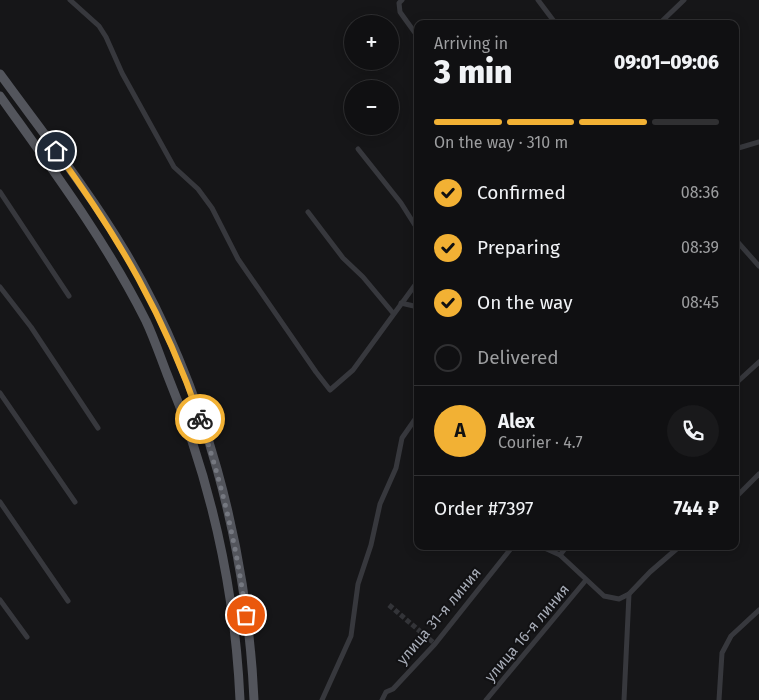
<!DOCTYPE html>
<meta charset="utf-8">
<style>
:root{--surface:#101012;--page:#19191b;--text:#f1f3f6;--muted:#9c9d9f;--line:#303032;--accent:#f2b134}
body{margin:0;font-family:"Fira Sans",sans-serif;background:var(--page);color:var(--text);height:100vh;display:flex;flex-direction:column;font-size:19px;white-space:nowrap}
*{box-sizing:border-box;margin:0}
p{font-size:16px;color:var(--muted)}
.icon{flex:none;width:28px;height:28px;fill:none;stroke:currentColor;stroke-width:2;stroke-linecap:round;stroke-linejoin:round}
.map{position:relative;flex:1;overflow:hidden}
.panel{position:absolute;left:414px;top:20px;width:325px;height:530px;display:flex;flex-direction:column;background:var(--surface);border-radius:10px;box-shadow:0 2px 12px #0003,0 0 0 1px var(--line)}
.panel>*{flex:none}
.tools{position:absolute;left:344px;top:15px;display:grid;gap:10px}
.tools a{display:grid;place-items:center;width:55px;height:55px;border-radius:50%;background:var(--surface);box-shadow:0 2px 12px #0003,0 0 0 1px var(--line);font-size:25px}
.pin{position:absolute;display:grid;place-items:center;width:42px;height:42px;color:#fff;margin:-21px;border:2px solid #fff;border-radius:50%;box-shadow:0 1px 5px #0007}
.courier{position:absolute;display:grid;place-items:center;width:50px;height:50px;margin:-25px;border:4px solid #f2b134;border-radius:50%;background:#fff;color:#222;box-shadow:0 1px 6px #0007}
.overview em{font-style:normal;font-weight:800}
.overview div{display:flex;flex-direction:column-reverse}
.overview{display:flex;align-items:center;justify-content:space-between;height:85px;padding:0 20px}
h1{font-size:32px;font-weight:800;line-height:38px}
.bar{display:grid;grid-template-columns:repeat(4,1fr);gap:8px 5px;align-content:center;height:60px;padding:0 20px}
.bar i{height:6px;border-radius:4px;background:var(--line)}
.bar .on{background:var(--accent)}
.bar p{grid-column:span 4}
.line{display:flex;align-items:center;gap:12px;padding:0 20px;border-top:1px solid var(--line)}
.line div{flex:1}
.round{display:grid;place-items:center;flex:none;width:52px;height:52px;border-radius:26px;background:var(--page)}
ol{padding:0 20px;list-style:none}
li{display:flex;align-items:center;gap:15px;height:55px}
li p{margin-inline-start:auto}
li .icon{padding:5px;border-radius:50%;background:var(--accent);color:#111;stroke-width:4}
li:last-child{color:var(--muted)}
li i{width:28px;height:28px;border:2px solid var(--line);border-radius:50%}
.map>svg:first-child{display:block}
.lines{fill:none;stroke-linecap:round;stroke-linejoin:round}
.minor-tunnel{stroke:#333438;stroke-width:5;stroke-dasharray:5 2.5;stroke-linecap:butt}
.minor{stroke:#37383d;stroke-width:5}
.primary{stroke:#53555c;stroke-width:9}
.done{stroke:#757880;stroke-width:5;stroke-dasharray:0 9}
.route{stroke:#f2b134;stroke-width:6}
.labels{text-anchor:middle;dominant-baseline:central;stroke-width:4;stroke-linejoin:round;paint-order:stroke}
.street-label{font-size:15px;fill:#a8adb8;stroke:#111113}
</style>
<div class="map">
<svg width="759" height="700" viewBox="0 0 759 700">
<rect width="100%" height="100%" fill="#161618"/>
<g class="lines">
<polyline class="minor-tunnel" points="389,605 435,644"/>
<g class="minor">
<polyline points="70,0 99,26 106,37 122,73 174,167 198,189 212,208 238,259 316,372 330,390 353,370 418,281"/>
<polyline points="402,0 399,3 400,12 418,37"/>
<polyline points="538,0 556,24"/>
<polyline points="659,24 684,0"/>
<polyline points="358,149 401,203 418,230"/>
<polyline points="735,149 759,142"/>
<polyline points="0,192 69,296"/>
<polyline points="308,212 343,258 363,277 393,313"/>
<polyline points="735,239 759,266"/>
<polyline points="0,287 31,327 98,428"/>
<polyline points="401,303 418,307"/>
<polyline points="735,384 759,362"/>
<polyline points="0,393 75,502"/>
<polyline points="735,498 759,474"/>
<polyline points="0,502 68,601"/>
<polyline points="540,546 560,555 604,596 619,599 629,594 650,572 680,546"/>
<polyline points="560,555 567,546"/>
<polyline points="0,600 27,637"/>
<polyline points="322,700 351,636 358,584 371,545 380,504 396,468 402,438 418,415"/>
<polyline points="382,700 386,692 393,689 435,644 513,546"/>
<polyline points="486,700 586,580"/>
<polyline points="624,700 629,594"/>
<polyline points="719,700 722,653 731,636 759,610"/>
</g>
<g class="primary">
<path d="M 0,74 C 43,133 89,191 126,253 C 205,387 247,546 254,700"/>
<path d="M 0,96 C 52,169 106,241 146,321 C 154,338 160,356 167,374 C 210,478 235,588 240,700"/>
</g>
</g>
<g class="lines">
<path class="done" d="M 200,419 C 222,483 237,548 246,615"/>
<path class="route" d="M 56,151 C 120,239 164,315 200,419"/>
</g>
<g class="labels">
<g class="street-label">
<text transform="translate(439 616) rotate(-50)">улица 31-я линия</text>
<text transform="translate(527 633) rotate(-50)">улица 16-я линия</text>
</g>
</g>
</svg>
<div class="tools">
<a>+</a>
<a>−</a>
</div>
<div class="pin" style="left:246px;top:615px;background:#ea580c"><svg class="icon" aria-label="bag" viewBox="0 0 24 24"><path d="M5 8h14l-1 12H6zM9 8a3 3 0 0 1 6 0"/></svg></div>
<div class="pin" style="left:56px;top:151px;background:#1f2937"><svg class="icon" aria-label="home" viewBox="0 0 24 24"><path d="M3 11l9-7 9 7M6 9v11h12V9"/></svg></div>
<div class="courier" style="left:200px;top:419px"><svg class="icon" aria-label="bike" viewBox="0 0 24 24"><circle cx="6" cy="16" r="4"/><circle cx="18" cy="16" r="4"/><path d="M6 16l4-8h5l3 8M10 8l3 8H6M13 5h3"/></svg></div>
<section class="panel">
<div class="overview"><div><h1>3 min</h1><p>Arriving in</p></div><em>09:01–09:06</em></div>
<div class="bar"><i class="on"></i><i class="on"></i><i class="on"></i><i></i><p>On the way · 310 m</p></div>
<ol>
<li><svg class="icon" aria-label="check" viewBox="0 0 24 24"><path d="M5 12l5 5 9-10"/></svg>Confirmed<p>08:36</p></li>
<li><svg class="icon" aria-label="check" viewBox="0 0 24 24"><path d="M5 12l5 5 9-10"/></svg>Preparing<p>08:39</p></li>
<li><svg class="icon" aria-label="check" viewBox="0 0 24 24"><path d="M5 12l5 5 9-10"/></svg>On the way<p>08:45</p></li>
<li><i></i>Delivered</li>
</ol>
<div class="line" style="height:90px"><b class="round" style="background:var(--accent);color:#111">A</b><div><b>Alex</b><p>Courier · 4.7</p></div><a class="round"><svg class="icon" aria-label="phone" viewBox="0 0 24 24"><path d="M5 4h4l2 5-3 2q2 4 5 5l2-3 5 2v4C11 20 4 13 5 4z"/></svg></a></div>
<div class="line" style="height:65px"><div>Order #7397</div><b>744 ₽</b></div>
</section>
</div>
